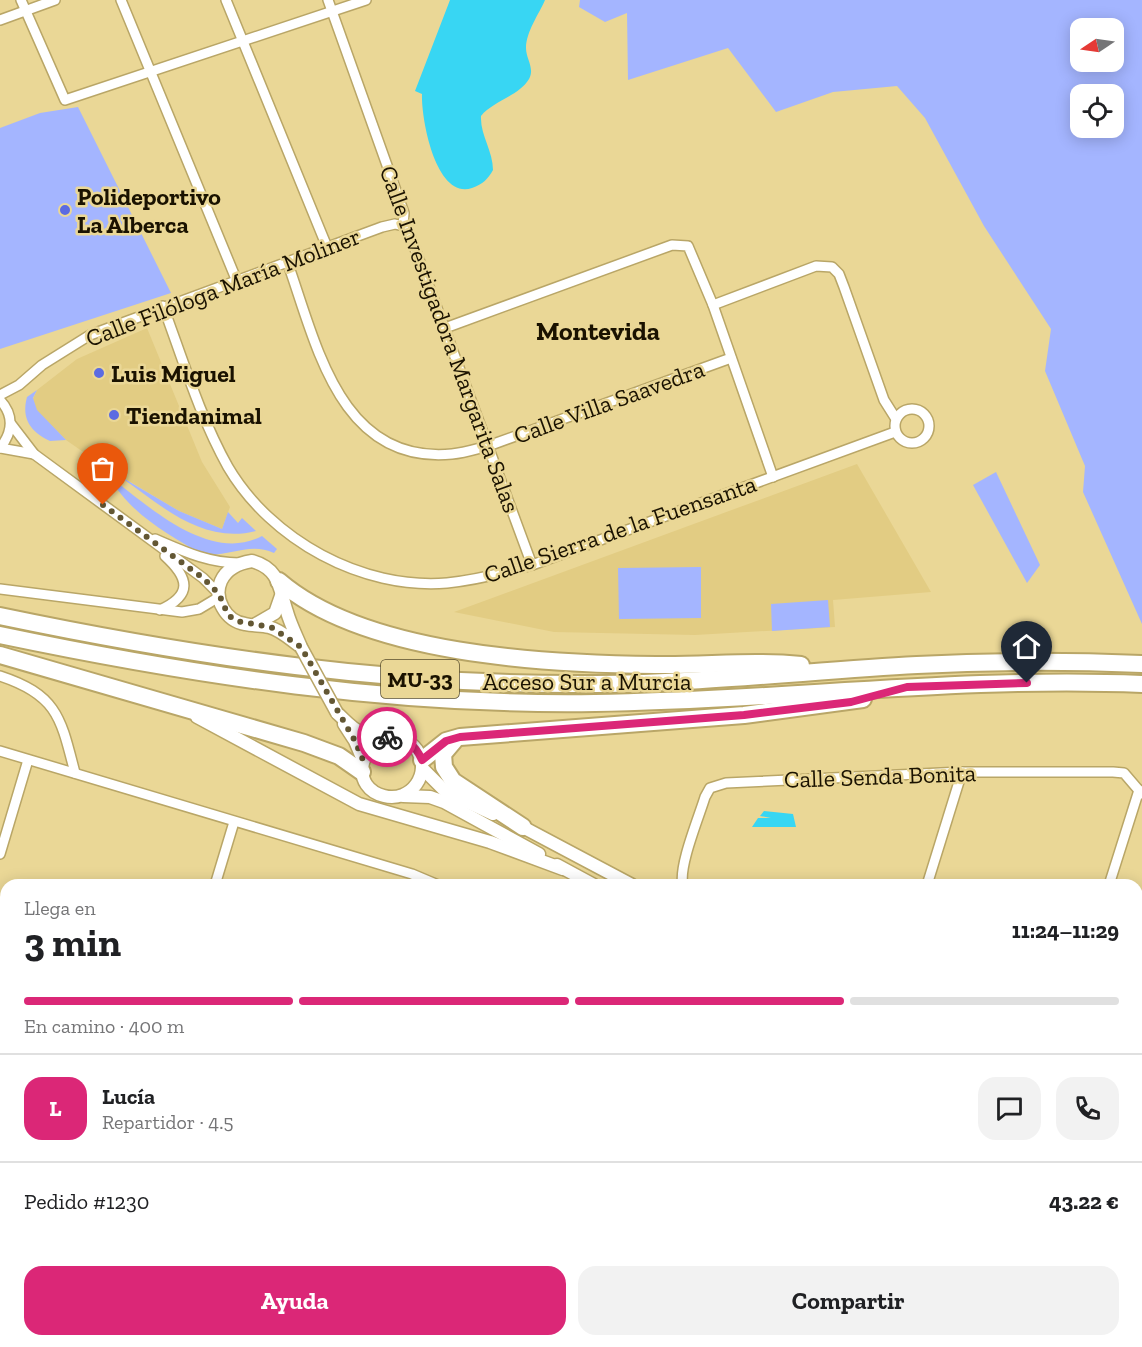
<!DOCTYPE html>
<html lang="es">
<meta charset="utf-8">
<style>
:root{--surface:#fff;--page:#f2f2f2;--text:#202124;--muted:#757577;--line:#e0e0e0;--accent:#db2777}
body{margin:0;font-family:"Zilla Slab",serif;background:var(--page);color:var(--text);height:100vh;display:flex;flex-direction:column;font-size:22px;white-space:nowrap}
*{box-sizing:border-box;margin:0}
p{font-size:20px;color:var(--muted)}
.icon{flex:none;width:33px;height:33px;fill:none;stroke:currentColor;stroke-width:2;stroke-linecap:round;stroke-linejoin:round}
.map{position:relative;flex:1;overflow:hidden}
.drawer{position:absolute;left:0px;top:879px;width:1143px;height:468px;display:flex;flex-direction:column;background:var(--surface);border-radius:18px 18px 0 0;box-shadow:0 3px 15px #0003}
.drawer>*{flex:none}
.needle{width:39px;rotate:257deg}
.buttons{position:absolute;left:1070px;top:18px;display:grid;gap:12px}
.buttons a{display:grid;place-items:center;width:54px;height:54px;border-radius:12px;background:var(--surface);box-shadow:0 3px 15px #0003;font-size:30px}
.pin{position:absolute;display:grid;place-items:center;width:51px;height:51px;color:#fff;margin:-62px -26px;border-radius:50% 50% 50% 0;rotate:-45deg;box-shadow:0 0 6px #0007}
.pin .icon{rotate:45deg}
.courier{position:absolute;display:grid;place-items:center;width:60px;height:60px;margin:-30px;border:4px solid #db2777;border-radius:50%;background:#fff;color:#222;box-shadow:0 2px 8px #0007}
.overview em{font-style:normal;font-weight:800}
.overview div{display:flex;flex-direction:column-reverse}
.overview{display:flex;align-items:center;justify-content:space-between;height:102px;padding:0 24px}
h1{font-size:39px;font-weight:800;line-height:45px}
.bar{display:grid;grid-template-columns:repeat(4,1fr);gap:9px 6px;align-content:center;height:72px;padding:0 24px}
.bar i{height:8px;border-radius:4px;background:var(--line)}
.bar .active{background:var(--accent)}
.bar p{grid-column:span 4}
.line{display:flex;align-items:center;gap:15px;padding:0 24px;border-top:2px solid var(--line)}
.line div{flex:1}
.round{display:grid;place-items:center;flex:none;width:63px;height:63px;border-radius:18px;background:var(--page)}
.action{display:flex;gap:12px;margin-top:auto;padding:12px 24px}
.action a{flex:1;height:69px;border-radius:18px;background:var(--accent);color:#fff;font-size:24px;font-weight:800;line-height:69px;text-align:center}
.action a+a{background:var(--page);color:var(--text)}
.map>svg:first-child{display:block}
.built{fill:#e2cc83}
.green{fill:#a4b5ff;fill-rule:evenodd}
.water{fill:#38d6f3}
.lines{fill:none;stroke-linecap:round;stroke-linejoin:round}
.stream{stroke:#38d6f3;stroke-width:3}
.street-casing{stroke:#b9a667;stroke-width:12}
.secondary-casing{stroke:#b9a667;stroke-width:15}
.primary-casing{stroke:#b9a667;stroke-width:16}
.highway-casing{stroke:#b9a667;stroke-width:20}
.street{stroke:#fff;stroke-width:9}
.secondary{stroke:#fff;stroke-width:12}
.primary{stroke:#fff;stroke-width:14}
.highway{stroke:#fff;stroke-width:16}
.secondary-bridge-casing{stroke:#b9a667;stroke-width:15;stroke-linecap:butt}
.secondary-bridge{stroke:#fff;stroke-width:12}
.done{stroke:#635734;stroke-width:6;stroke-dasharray:0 10.8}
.route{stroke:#db2777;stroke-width:8}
.poi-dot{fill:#5b6be2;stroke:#ead796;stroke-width:2}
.labels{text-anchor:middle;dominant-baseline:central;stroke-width:5;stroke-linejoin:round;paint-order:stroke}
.shield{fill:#ead796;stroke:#584d2d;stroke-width:1.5}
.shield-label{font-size:22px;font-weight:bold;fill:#1a1200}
.poi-label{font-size:24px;font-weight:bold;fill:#1a1200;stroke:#ead796;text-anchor:start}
.street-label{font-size:24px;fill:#1a1200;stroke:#ead796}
.neighbourhood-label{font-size:26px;font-weight:bold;fill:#1a1200;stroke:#ead796}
</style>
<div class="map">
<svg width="1142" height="1347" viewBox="0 0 1142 1347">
<rect width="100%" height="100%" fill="#ead796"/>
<g class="built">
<polygon points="147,328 202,462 230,507 222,529 179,511 102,465 66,440 36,410 33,399 37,390 77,359"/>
<polygon points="857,464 931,592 833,600 835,627 695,635 554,632 454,612"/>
<polygon points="0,1111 6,1113 6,1176 0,1169"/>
<polygon points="265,1341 317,1341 324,1347 272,1347"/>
</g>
<g class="green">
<path d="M 580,0 L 1142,0 L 1142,624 L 1083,492 L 1085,466 L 1045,371 L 1051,329 L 984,226 L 925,118 L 897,86 L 833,92 L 776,112 L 728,48 L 628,80 L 627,13 L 605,22 L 579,7 ZM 1080,28 L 1113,28 L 1113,62 L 1080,62 ZM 1080,94 L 1113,94 L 1113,128 L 1080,128 Z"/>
<polygon points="78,107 171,293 0,349 0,128 40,113"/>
<path d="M 37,390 L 33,398 L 37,410 L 66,440 L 50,441 C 31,432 21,419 27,397 Z"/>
<polygon points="996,472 1040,565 1027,583 973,485"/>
<path d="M 118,475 L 179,511 L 222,529 L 228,512 L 238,523 L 242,518 L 256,531 C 202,545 159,504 118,475 Z"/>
<path d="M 109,476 C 148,506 210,564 262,536 L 277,549 L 274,553 C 249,541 228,558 202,554 C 168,535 128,512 109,476 Z"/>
<polygon points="701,567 701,618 619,619 618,568"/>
<polygon points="828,600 830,627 772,631 771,604"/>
<polygon points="0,1180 6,1182 6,1246 0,1246"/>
<polygon points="782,1341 1101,1341 1118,1347 804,1347"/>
</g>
<g class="water">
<path d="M 450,0 L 545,0 C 539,14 526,32 526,48 C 526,59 535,68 529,79 C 519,96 493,101 481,116 C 480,135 493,151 493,170 C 488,179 483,184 472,188 C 436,200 421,119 422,94 L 415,91 Z"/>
<polygon points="764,811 793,814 796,827 752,827 758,818 771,818 760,816"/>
</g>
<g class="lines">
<g class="stream">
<polyline points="0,1057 6,1059"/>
<polyline points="1137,1304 1142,1306"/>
</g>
<defs>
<g id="street">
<polyline points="21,0 65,100 366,0"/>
<polyline points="121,0 236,279"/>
<polyline points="226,0 327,247"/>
<polyline points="328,0 404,213 403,226 411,238 532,565"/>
<polyline points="0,20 55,0"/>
<path d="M 287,261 C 316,342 339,465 452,454 C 464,453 476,449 488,446 L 731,358"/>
<polyline points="713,305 816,266 832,267 839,274 844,287 884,400 896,419"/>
<path d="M 163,306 C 183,360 200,417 228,467 C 271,540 362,590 447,583 C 477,580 504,573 532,565 L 895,432"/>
<polyline points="445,328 672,245 688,246 713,305 773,477"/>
<polyline points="0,395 19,385 42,365 90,335 382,227 395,224 403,226"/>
<path d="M 0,400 C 14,415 13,432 0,448"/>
<circle cx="912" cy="426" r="17"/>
<polyline points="11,424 34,454 203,578 219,594"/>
<polyline points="0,448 34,454"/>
<path d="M 155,539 C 183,551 208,563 239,563"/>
<polyline points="0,589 182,612 199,609 219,597"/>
<path d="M 160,610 C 193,595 189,578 165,556"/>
<path d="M 0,676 C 58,695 61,719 75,773"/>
<polyline points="0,751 412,874 438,885"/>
<polyline points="0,854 28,760"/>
<polyline points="215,885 234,822"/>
<path d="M 683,885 C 678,867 699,817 705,797 L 710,788 L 726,783 L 962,772 L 1113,772 L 1124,773 L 1142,794"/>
<polyline points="927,885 962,772"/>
<polyline points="1109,885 1139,790"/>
<polyline points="0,941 6,943"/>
<polyline points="1137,1036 1142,1037"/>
<polyline points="1137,1239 1142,1240"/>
<polyline points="0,1258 6,1258"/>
<polyline points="0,1305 6,1305"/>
<polyline points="31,1341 34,1347"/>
<polyline points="143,1341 145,1347"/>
<polyline points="152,1341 166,1347"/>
<polyline points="245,1341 253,1347"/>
<polyline points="323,1341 331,1347"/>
<polyline points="461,1341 464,1347"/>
<polyline points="571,1341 574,1347"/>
<polyline points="663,1341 666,1347"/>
<polyline points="757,1341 780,1347"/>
<polyline points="471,1347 484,1341"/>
</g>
<g id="secondary">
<path d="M 252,561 C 280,569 279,588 287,612 C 290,623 296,635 301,647 C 291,640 281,630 269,627 C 261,625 253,626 245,624 C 226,621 213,599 221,581 C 227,568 239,563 252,561 Z"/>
<polyline points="256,624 275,613 282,593"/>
<path d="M 337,713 C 345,720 352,729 362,733 C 381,741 404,731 417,750 C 432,773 411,803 384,796 C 351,788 358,746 388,737"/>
<polyline points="197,717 359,804 490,842 563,869"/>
<polyline points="344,724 355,741 363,760"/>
<polyline points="422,768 446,792 493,814"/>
<polyline points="403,796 430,797 444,802 539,854"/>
<polyline points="517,824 632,885"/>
<polyline points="557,865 594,885"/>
<polyline points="1137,1055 1142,1056"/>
<polyline points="1137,1074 1142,1076"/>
</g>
<g id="primary">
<polyline points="0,1282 6,1282"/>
<polyline points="205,1341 215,1347"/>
</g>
<g id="highway">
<path d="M 279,581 C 365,655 546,664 656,665 C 704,666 753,660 801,665"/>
<path d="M 0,616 C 196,657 394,686 595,684 C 703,683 809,671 917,665 C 992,661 1067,661 1142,664"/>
<path d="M 0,635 C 196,676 394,706 595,703 C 777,701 959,676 1142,684"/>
<polyline points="0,655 304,743 339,756 362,772"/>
<polyline points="454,741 443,754 444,767 453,781 523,827"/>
<polyline points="422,760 446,741 460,737 744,715 863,699"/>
</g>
</defs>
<use href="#street" class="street-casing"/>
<use href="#secondary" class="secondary-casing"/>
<use href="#primary" class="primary-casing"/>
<use href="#highway" class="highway-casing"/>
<use href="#street" class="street"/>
<use href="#secondary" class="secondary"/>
<use href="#primary" class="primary"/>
<use href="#highway" class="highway"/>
<defs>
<polyline id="secondary-bridge" points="301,647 337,713"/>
</defs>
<use href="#secondary-bridge" class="secondary-bridge-casing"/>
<use href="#secondary-bridge" class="secondary-bridge"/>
</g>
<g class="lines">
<polyline class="done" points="103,505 203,578 219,594 228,615 236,621 271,627 301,647 355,741 363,760 372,745 387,737"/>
<path class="route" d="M 387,737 C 405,737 415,744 422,760 L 446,741 L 460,737 L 744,715 L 851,702 L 907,687 L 1027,683"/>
</g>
<g class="poi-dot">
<circle cx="65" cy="210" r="6"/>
<circle cx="99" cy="373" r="6"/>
<circle cx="114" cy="415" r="6"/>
</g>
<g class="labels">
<rect class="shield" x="381" y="660" width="78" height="38" rx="4.5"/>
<g class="shield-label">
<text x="420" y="679">MU-33</text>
</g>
<g class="poi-label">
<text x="77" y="196">Polideportivo<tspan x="77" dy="28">La Alberca</tspan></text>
<text x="111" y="373">Luis Miguel</text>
<text x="126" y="415">Tiendanimal</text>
</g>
<g class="street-label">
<text transform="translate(223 287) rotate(-21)">Calle Filóloga María Moliner</text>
<text transform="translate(450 339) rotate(70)">Calle Investigadora Margarita Salas</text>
<text transform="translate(609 402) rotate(-20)">Calle Villa Saavedra</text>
<text transform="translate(620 529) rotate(-19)">Calle Sierra de la Fuensanta</text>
<text x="587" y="681">Acceso Sur a Murcia</text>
<text transform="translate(880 776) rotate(-2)">Calle Senda Bonita</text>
</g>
<g class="neighbourhood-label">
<text x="598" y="331">Montevida</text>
</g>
</g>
</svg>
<div class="buttons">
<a><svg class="needle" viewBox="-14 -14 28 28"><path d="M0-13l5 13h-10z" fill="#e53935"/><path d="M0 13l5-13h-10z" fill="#757577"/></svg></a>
<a><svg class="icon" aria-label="locate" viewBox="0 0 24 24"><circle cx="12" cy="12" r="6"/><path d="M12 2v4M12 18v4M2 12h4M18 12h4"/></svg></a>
</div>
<div class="pin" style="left:103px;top:505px;background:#ea580c"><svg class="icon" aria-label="bag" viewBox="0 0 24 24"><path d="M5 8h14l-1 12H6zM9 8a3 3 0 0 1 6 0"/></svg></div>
<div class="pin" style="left:1027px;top:683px;background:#1f2937"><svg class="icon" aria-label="home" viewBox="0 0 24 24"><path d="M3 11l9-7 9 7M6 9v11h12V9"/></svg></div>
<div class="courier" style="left:387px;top:737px"><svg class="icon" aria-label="bike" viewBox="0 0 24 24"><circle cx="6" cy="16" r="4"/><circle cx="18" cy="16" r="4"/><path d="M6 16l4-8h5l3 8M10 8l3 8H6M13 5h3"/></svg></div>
<section class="drawer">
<div class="overview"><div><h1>3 min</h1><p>Llega en</p></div><em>11:24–11:29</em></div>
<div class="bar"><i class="active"></i><i class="active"></i><i class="active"></i><i></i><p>En camino · 400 m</p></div>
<div class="line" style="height:108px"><b class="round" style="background:var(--accent);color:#fff">L</b><div><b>Lucía</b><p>Repartidor · 4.5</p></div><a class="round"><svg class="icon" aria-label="chat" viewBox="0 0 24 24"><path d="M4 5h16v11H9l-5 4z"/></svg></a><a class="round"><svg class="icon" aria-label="phone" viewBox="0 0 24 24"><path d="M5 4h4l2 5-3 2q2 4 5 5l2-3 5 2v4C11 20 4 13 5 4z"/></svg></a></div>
<div class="line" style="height:78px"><div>Pedido #1230</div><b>43.22 €</b></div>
<div class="action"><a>Ayuda</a><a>Compartir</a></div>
</section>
</div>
